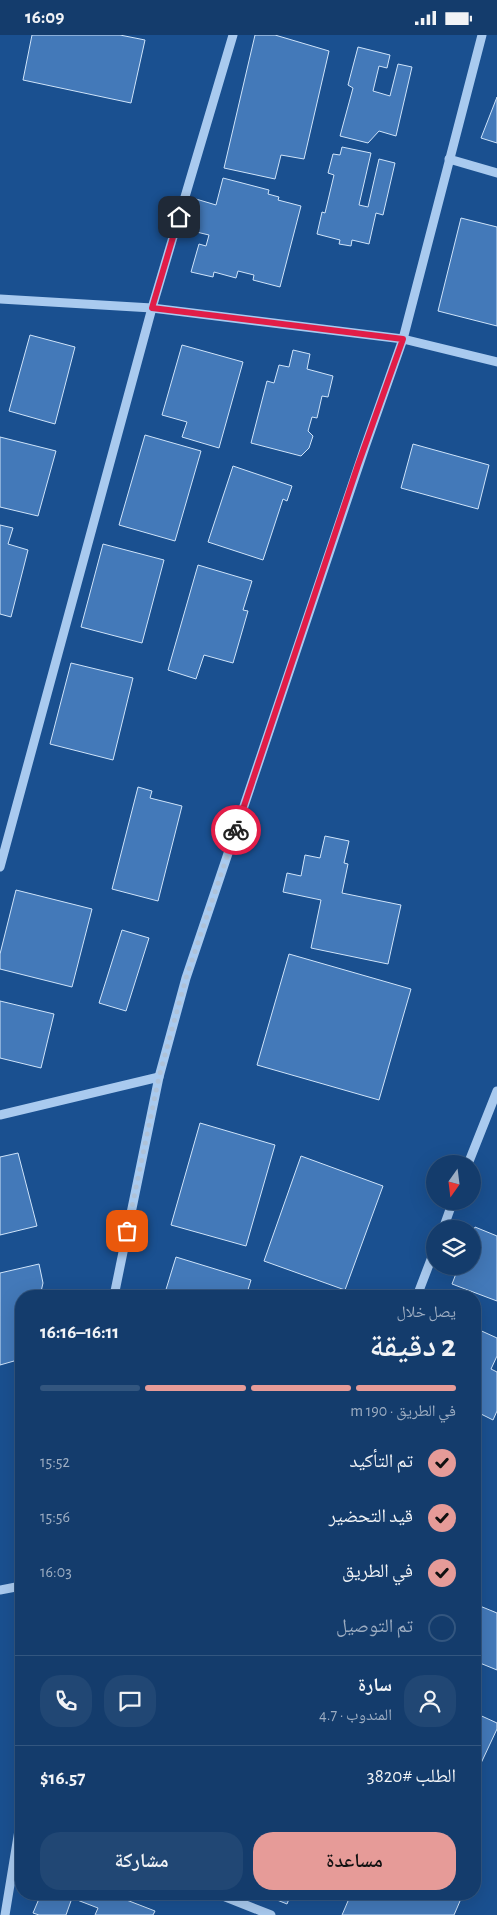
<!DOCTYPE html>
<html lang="ar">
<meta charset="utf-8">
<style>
:root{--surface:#143c6c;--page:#214774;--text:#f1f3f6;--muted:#9dadc2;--line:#33567f;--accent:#e69b98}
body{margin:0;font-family:"Alegreya Sans","Noto Naskh Arabic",sans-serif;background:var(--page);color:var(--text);direction:rtl;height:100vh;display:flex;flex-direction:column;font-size:19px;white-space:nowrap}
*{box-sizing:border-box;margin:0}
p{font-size:16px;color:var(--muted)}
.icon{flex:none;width:28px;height:28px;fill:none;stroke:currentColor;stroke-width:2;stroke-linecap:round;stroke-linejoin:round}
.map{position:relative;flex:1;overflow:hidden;direction:ltr}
.sheet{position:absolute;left:15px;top:1255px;width:466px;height:610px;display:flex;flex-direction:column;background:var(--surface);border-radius:20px;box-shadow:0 5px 20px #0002,0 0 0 1px var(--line);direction:rtl}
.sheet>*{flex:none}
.needle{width:32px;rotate:194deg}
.buttons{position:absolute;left:426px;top:1120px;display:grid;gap:10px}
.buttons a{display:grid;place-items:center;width:55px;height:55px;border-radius:50%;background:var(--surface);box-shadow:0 5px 20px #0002,0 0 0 1px var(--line);font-size:25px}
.pin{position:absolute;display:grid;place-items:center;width:42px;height:42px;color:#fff;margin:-21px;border-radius:10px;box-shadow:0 2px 8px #0006}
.courier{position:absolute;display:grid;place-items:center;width:50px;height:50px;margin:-25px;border:4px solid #e11d48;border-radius:50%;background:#fff;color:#222;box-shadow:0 1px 6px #0007}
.overview em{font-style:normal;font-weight:600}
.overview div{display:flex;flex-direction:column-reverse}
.overview{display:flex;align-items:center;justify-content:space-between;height:85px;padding:0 25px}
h1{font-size:32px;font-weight:600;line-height:38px}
.bar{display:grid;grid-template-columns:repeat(4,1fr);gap:8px 5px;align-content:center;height:60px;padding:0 25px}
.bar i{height:6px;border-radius:4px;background:var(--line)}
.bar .active{background:var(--accent)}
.bar p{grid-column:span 4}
.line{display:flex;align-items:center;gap:12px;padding:0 25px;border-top:1px solid var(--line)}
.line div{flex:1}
.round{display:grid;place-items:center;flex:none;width:52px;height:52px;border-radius:20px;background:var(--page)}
ol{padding:0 25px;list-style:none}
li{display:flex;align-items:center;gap:15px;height:55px}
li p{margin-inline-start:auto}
li .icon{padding:5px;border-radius:50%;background:var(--accent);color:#111;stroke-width:4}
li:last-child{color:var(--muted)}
li i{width:28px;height:28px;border:2px solid var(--line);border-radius:50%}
.button{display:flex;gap:10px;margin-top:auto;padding:10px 25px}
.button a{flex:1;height:58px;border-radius:20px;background:var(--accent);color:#111;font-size:20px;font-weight:600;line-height:58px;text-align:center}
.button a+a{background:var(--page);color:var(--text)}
.status{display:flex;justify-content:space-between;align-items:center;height:35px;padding:0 25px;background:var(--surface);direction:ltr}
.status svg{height:14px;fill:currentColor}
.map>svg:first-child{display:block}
.building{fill:#4379b9;stroke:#cfe4fa}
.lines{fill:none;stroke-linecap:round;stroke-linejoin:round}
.minor{stroke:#a9caef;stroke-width:9}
.done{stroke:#afc2d8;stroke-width:5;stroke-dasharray:0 9}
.route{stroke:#e11d48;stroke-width:6}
</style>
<div class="status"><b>16:09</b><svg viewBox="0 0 49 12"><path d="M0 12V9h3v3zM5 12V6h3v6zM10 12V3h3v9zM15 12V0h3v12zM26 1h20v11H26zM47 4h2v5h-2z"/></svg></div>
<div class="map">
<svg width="497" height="1880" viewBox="0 0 497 1880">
<rect width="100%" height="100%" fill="#1a5090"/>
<g class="building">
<polygon points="32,0 120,0 145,5 131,68 23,45"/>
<polygon points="255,0 275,0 329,16 304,124 281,120 275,144 224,133"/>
<polygon points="358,12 390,20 387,33 379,31 373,56 390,61 398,29 412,32 396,101 379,96 368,108 340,101 353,53 348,50"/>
<polygon points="497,62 497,108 481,103"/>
<polygon points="342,112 371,118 359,170 368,172 379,124 395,128 383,180 376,178 369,209 352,205 351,211 339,209 340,205 317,199 322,177 325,178 334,140 328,138 333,119 340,120"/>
<polygon points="223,143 269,155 268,159 279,162 278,165 301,171 280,252 253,245 254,240 238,236 236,243 214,237 213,242 191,237 199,209 206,211 209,200 188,195 196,164 216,170"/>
<polygon points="461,183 497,192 497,291 438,276"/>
<polygon points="30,300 75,312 55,389 9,376"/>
<polygon points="182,310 243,327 219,413 182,402 187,387 162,380"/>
<polygon points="293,315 310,319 307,334 333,341 328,362 322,361 317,383 312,382 308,396 313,401 309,413 301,421 251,408 267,346 274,348 279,330 289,332"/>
<polygon points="145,400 201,416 175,506 119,490"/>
<polygon points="0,402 56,416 38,481 0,472"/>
<polygon points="413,409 489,430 478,474 401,453"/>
<polygon points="233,431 292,451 287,466 283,464 263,525 208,507"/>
<polygon points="0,490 13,493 8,509 28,515 11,582 0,579"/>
<polygon points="103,509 164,525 142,608 81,592"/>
<polygon points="198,530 252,546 243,575 248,576 233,628 204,620 196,644 168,635"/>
<polygon points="71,628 133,643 113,725 50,709"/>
<polygon points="138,752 152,756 150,763 182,771 158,866 112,854"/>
<polygon points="325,801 349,806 344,828 348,829 342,858 401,870 388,929 311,913 321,865 283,857 287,838 301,841 305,820 320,823"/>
<polygon points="16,855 92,874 72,952 0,934 0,919"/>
<polygon points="122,895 149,903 126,976 99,968"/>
<polygon points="289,919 411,954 379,1065 257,1030"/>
<polygon points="0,966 54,979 41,1033 0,1023"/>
<polygon points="200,1088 275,1110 246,1211 171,1190"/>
<polygon points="18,1118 37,1191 0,1200 0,1122"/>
<polygon points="301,1121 383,1151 345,1255 264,1226"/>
<polygon points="475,1192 497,1201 497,1266 452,1249 459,1231 472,1231 472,1198"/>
<polygon points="176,1222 251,1245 246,1261 164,1261"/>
<polygon points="39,1229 43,1248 40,1261 21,1261 21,1324 0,1330 0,1238"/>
<polygon points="262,1256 278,1261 260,1261"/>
<polygon points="475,1293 497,1303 497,1321 491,1334 497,1337 497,1376 493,1385 475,1376"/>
<polygon points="475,1569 497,1578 497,1635 475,1626"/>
<polygon points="475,1678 497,1688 497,1694 475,1741"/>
<polygon points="41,1859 111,1859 155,1876 153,1880 95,1880 98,1873 72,1863 66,1880 39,1880 33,1878"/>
<polygon points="262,1859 291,1859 287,1869"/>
<polygon points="351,1859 463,1859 454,1880 342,1880"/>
</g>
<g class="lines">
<g class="minor">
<polyline points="449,124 497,138"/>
<polyline points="0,264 152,273 403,304 497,327"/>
<polyline points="0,832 152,273 233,0"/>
<polyline points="0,1080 159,1042"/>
<polyline points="468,1129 497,1056"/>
<polyline points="443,1194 453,1166"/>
<polyline points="114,1261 159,1042 186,943 365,412 403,304 482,0"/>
<polyline points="417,1261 435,1214"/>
<polyline points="0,1555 21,1551"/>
<polyline points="218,1859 271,1880"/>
<polyline points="5,1880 21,1783"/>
</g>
</g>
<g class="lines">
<polyline class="done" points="127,1196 159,1042 186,943 236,795"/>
<polyline class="route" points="179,182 152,273 403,304 358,430 236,795"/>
</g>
</svg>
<div class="buttons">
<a><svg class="needle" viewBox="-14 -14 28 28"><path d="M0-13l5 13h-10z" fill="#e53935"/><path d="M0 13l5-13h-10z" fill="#9dadc2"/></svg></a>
<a><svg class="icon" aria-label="layers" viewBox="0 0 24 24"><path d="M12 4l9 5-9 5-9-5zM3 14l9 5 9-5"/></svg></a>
</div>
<div class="pin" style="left:127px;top:1196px;background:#ea580c"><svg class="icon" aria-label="bag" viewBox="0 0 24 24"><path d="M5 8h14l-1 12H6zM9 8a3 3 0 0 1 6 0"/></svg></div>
<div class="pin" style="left:179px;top:182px;background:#1f2937"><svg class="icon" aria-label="home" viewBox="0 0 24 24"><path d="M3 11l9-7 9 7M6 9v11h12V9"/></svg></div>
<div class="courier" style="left:236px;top:795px"><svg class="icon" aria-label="bike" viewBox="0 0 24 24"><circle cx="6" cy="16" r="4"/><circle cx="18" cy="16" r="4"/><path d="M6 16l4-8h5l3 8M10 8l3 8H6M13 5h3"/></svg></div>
<section class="sheet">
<div class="overview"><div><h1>2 دقيقة</h1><p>يصل خلال</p></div><em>16:11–16:16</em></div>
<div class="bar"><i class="active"></i><i class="active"></i><i class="active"></i><i></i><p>في الطريق · 190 m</p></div>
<ol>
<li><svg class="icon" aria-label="check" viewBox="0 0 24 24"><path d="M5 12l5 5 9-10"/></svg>تم التأكيد<p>15:52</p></li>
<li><svg class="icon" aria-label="check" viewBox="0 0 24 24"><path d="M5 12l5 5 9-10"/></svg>قيد التحضير<p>15:56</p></li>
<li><svg class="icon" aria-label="check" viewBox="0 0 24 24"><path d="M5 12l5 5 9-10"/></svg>في الطريق<p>16:03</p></li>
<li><i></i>تم التوصيل</li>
</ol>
<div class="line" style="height:90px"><a class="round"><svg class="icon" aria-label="person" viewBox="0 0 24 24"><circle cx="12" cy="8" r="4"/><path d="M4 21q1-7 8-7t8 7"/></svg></a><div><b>سارة</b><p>المندوب · 4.7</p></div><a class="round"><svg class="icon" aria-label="chat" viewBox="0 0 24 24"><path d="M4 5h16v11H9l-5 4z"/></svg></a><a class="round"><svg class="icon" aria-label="phone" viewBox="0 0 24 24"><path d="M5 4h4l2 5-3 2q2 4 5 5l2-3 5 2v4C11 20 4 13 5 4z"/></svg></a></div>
<div class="line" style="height:65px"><div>الطلب #3820</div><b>$16.57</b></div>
<div class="button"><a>مساعدة</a><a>مشاركة</a></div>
</section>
</div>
